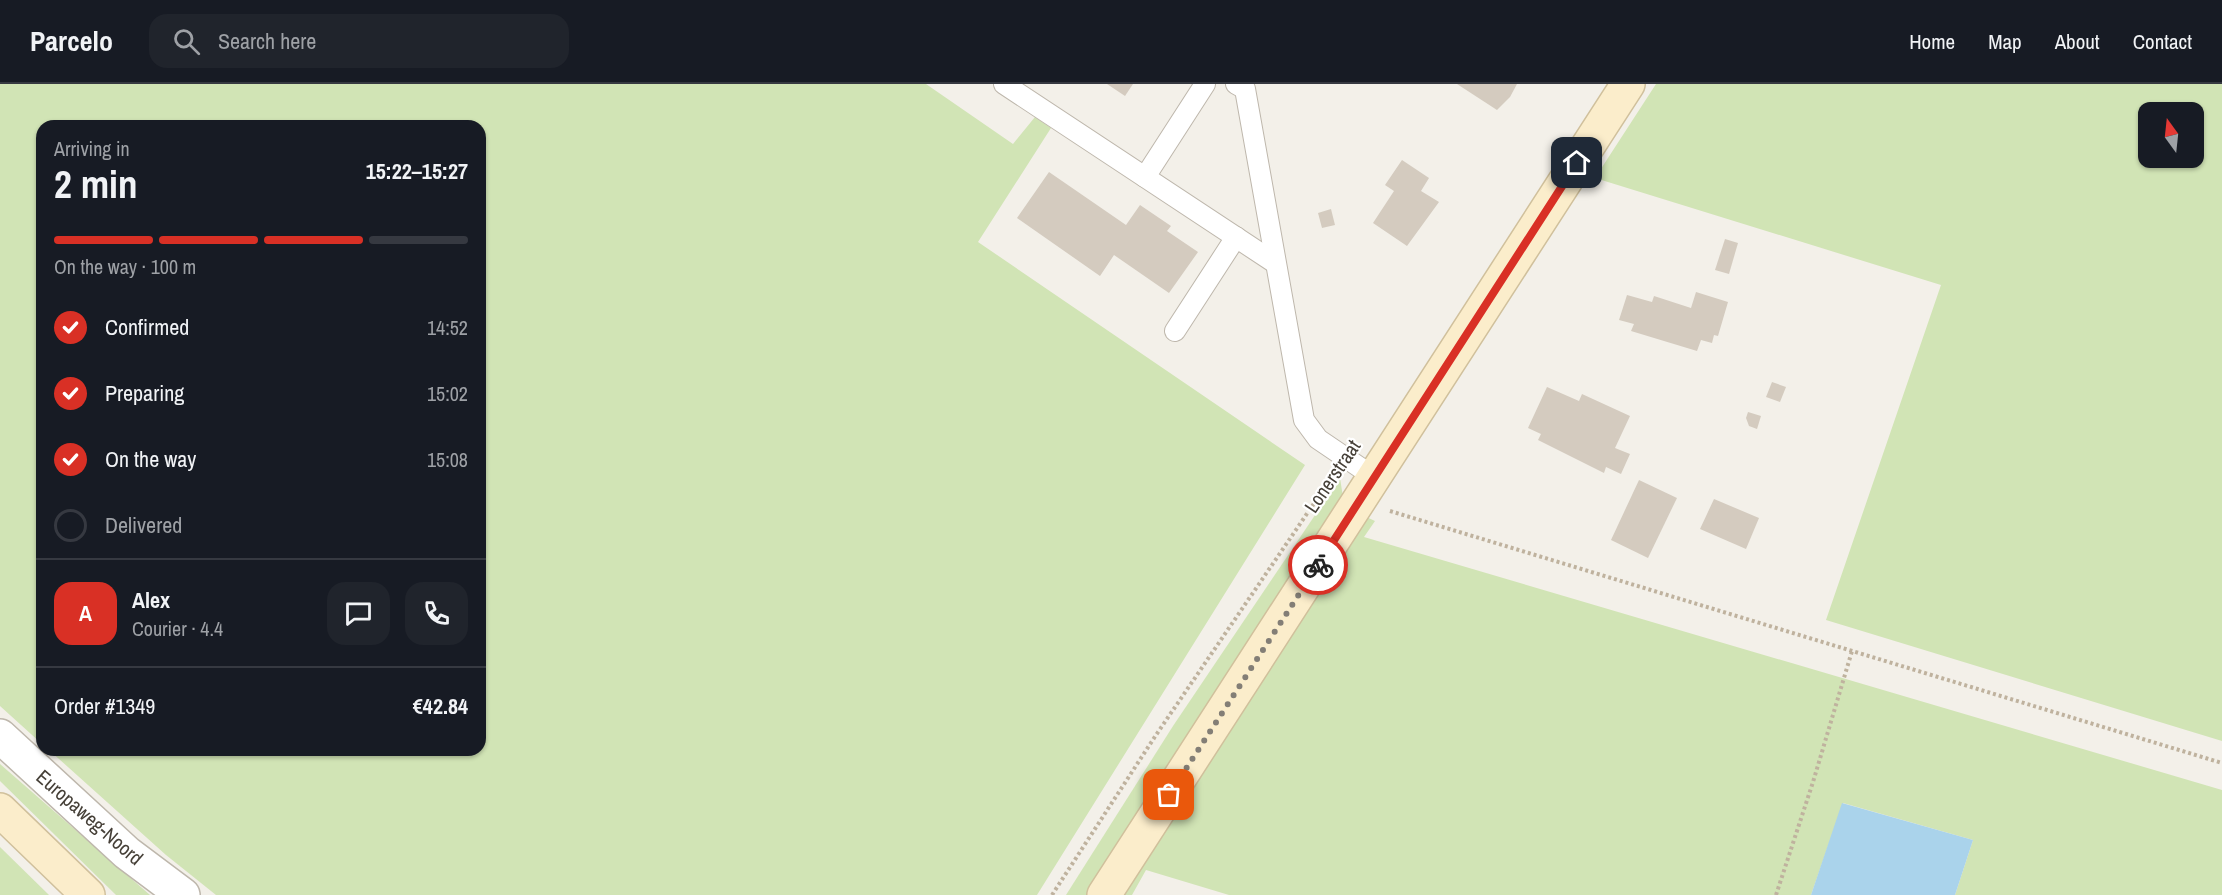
<!DOCTYPE html>
<meta charset="utf-8">
<style>
:root{--surface:#171b24;--page:#20242c;--text:#f1f3f6;--muted:#9ea1a6;--line:#363941;--accent:#d93025}
body{margin:0;font-family:"Archivo Narrow",sans-serif;background:var(--page);color:var(--text);height:100vh;display:flex;flex-direction:column;font-size:22px;white-space:nowrap}
*{box-sizing:border-box;margin:0}
p{font-size:20px;color:var(--muted)}
.icon{flex:none;width:33px;height:33px;fill:none;stroke:currentColor;stroke-width:2;stroke-linecap:round;stroke-linejoin:round}
.map{position:relative;flex:1;overflow:hidden}
.details{position:absolute;left:36px;top:36px;width:450px;height:636px;display:flex;flex-direction:column;background:var(--surface);border-radius:18px;box-shadow:0 2px 4px #0004}
.details>*{flex:none}
.needle{width:39px;rotate:345deg}
.controls{position:absolute;left:2138px;top:18px;display:grid;gap:12px}
.controls a{display:grid;place-items:center;width:66px;height:66px;border-radius:12px;background:var(--surface);box-shadow:0 2px 4px #0004;font-size:30px}
.pin{position:absolute;display:grid;place-items:center;width:51px;height:51px;color:#fff;margin:-26px;border-radius:12px;box-shadow:0 3px 9px #0006}
.courier{position:absolute;display:grid;place-items:center;width:60px;height:60px;margin:-30px;border:4px solid #d93025;border-radius:50%;background:#fff;color:#222;box-shadow:0 2px 8px #0007}
.overview em{font-style:normal;font-weight:800}
.overview div{display:flex;flex-direction:column-reverse}
.overview{display:flex;align-items:center;justify-content:space-between;height:102px;padding:0 18px}
h1{font-size:39px;font-weight:800;line-height:45px}
.bar{display:grid;grid-template-columns:repeat(4,1fr);gap:9px 6px;align-content:center;height:72px;padding:0 18px}
.bar i{height:8px;border-radius:4px;background:var(--line)}
.bar .on{background:var(--accent)}
.bar p{grid-column:span 4}
.line{display:flex;align-items:center;gap:15px;padding:0 18px;border-top:2px solid var(--line)}
.line div{flex:1}
.round{display:grid;place-items:center;flex:none;width:63px;height:63px;border-radius:18px;background:var(--page)}
ol{padding:0 18px;list-style:none}
li{display:flex;align-items:center;gap:18px;height:66px}
li p{margin-inline-start:auto}
li .icon{padding:6px;border-radius:50%;background:var(--accent);color:#fff;stroke-width:4}
li:last-child{color:var(--muted)}
li i{width:33px;height:33px;border:3px solid var(--line);border-radius:50%}
header{display:flex;align-items:center;gap:36px;box-sizing:border-box;height:84px;padding:0 30px;background:var(--surface);border-bottom:2px solid var(--line)}
header strong{font-size:28px}
nav{display:flex;gap:33px;margin-inline-start:auto;font-size:21px}
.search{width:420px;height:54px;background:var(--page);display:flex;align-items:center;gap:15px;box-sizing:border-box;padding:0 21px;border-radius:18px;color:var(--muted);font-size:22px}
.map>svg:first-child{display:block}
.green{fill:#d1e4b5;fill-rule:evenodd}
.water{fill:#aad3eb}
.building{fill:#d4cbbf}
.lines{fill:none;stroke-linecap:round;stroke-linejoin:round}
.lane-casing{stroke:#beb7ac;stroke-width:22}
.street-casing{stroke:#beb7ac;stroke-width:36}
.secondary-casing{stroke:#d0c09c;stroke-width:36}
.path{stroke:#bfb29e;stroke-width:4;stroke-dasharray:3 3;stroke-linecap:butt}
.lane{stroke:#fff;stroke-width:20}
.street{stroke:#fff;stroke-width:33}
.secondary{stroke:#fbedcb;stroke-width:33}
.done{stroke:#837e76;stroke-width:6;stroke-dasharray:0 10.8}
.route{stroke:#d93025;stroke-width:8}
.labels{text-anchor:middle;dominant-baseline:central;stroke-width:4.5;stroke-linejoin:round;paint-order:stroke}
.street-label{font-size:20px;fill:#464038;stroke:#fff}
</style>
<header>
<strong>Parcelo</strong>
<div class="search"><svg class="icon" aria-label="search" viewBox="0 0 24 24"><circle cx="10" cy="10" r="6"/><path d="M15 15l6 6"/></svg>Search here</div>
<nav><a>Home</a><a>Map</a><a>About</a><a>Contact</a></nav>
</header>
<div class="map">
<svg width="2222" height="811" viewBox="0 0 2222 811">
<rect width="100%" height="100%" fill="#f3f0e9"/>
<g class="green">
<polygon points="0,0 926,0 1013,60 1035,33 1051,44 978,158 1305,381 1037,811 216,811 166,771 49,666 480,666 480,42 42,42 42,660 0,622"/>
<path d="M 1656,0 L 2222,0 L 2222,657 L 1826,536 L 1941,201 L 1595,94 ZM 2148,28 L 2193,28 L 2193,74 L 2148,74 Z"/>
<polygon points="1340,394 1343,413 1086,811 1066,811 1173,642"/>
<polygon points="1362,431 1375,437 1364,453 2222,706 2222,811 1955,811 1973,756 1843,719 1811,811 1229,811 1146,786 1132,811 1116,811"/>
<polygon points="0,680 150,811 116,811 0,697"/>
<polygon points="0,763 49,811 0,811"/>
</g>
<polygon class="water" points="1842,719 1973,756 1955,811 1811,811"/>
<g class="building">
<polygon points="1107,0 1133,0 1125,12"/>
<polygon points="1457,0 1517,0 1510,13 1497,26"/>
<polygon points="1402,76 1429,94 1421,107 1439,118 1407,162 1373,139 1394,107 1385,101"/>
<polygon points="1049,88 1126,141 1140,121 1171,142 1167,147 1198,168 1169,209 1114,171 1100,192 1017,134"/>
<polygon points="1331,125 1335,141 1322,144 1318,129"/>
<polygon points="1725,155 1738,159 1729,190 1715,186"/>
<polygon points="1696,208 1728,218 1718,252 1714,251 1712,259 1701,256 1697,267 1631,247 1634,240 1619,236 1627,211 1652,218 1654,212 1691,224"/>
<polygon points="1772,298 1786,303 1780,318 1766,313"/>
<polygon points="1547,303 1579,317 1582,310 1630,332 1615,364 1630,370 1621,390 1606,383 1604,389 1538,356 1541,350 1528,344"/>
<polygon points="1748,328 1761,332 1757,345 1749,342 1746,334"/>
<polygon points="1639,396 1677,414 1648,474 1611,456"/>
<polygon points="1714,415 1759,434 1746,465 1700,445"/>
</g>
<g class="lines">
<defs>
<g id="lane">
<polyline points="1004,0 1275,179"/>
<polyline points="1236,0 1245,5 1304,336 1318,355 1374,393"/>
<polyline points="1145,93 1205,0"/>
<polyline points="1175,247 1236,153"/>
</g>
<polyline id="street" points="0,652 127,769 183,811"/>
<g id="secondary">
<polyline points="0,726 88,811"/>
<polyline points="1104,811 1628,0"/>
</g>
</defs>
<use href="#lane" class="lane-casing"/>
<use href="#street" class="street-casing"/>
<use href="#secondary" class="secondary-casing"/>
<g class="path">
<polyline points="1390,427 2222,679"/>
<polyline points="1052,811 1156,651 1317,415"/>
<polyline points="1776,811 1813,698 1852,567"/>
</g>
<use href="#lane" class="lane"/>
<use href="#street" class="street"/>
<use href="#secondary" class="secondary"/>
</g>
<g class="lines">
<polyline class="done" points="1169,711 1318,481"/>
<polyline class="route" points="1318,481 1577,79"/>
</g>
<g class="labels">
<g class="street-label">
<text transform="translate(1332 392) rotate(-56)">Lonerstraat</text>
<text transform="translate(90 733) rotate(41)">Europaweg-Noord</text>
</g>
</g>
</svg>
<div class="controls">
<a><svg class="needle" viewBox="-14 -14 28 28"><path d="M0-13l5 13h-10z" fill="#e53935"/><path d="M0 13l5-13h-10z" fill="#9ea1a6"/></svg></a>
</div>
<div class="pin" style="left:1169px;top:711px;background:#ea580c"><svg class="icon" aria-label="bag" viewBox="0 0 24 24"><path d="M5 8h14l-1 12H6zM9 8a3 3 0 0 1 6 0"/></svg></div>
<div class="pin" style="left:1577px;top:79px;background:#1f2937"><svg class="icon" aria-label="home" viewBox="0 0 24 24"><path d="M3 11l9-7 9 7M6 9v11h12V9"/></svg></div>
<div class="courier" style="left:1318px;top:481px"><svg class="icon" aria-label="bike" viewBox="0 0 24 24"><circle cx="6" cy="16" r="4"/><circle cx="18" cy="16" r="4"/><path d="M6 16l4-8h5l3 8M10 8l3 8H6M13 5h3"/></svg></div>
<section class="details">
<div class="overview"><div><h1>2 min</h1><p>Arriving in</p></div><em>15:22–15:27</em></div>
<div class="bar"><i class="on"></i><i class="on"></i><i class="on"></i><i></i><p>On the way · 100 m</p></div>
<ol>
<li><svg class="icon" aria-label="check" viewBox="0 0 24 24"><path d="M5 12l5 5 9-10"/></svg>Confirmed<p>14:52</p></li>
<li><svg class="icon" aria-label="check" viewBox="0 0 24 24"><path d="M5 12l5 5 9-10"/></svg>Preparing<p>15:02</p></li>
<li><svg class="icon" aria-label="check" viewBox="0 0 24 24"><path d="M5 12l5 5 9-10"/></svg>On the way<p>15:08</p></li>
<li><i></i>Delivered</li>
</ol>
<div class="line" style="height:108px"><b class="round" style="background:var(--accent);color:#fff">A</b><div><b>Alex</b><p>Courier · 4.4</p></div><a class="round"><svg class="icon" aria-label="chat" viewBox="0 0 24 24"><path d="M4 5h16v11H9l-5 4z"/></svg></a><a class="round"><svg class="icon" aria-label="phone" viewBox="0 0 24 24"><path d="M5 4h4l2 5-3 2q2 4 5 5l2-3 5 2v4C11 20 4 13 5 4z"/></svg></a></div>
<div class="line" style="height:78px"><div>Order #1349</div><b>€42.84</b></div>
</section>
</div>
